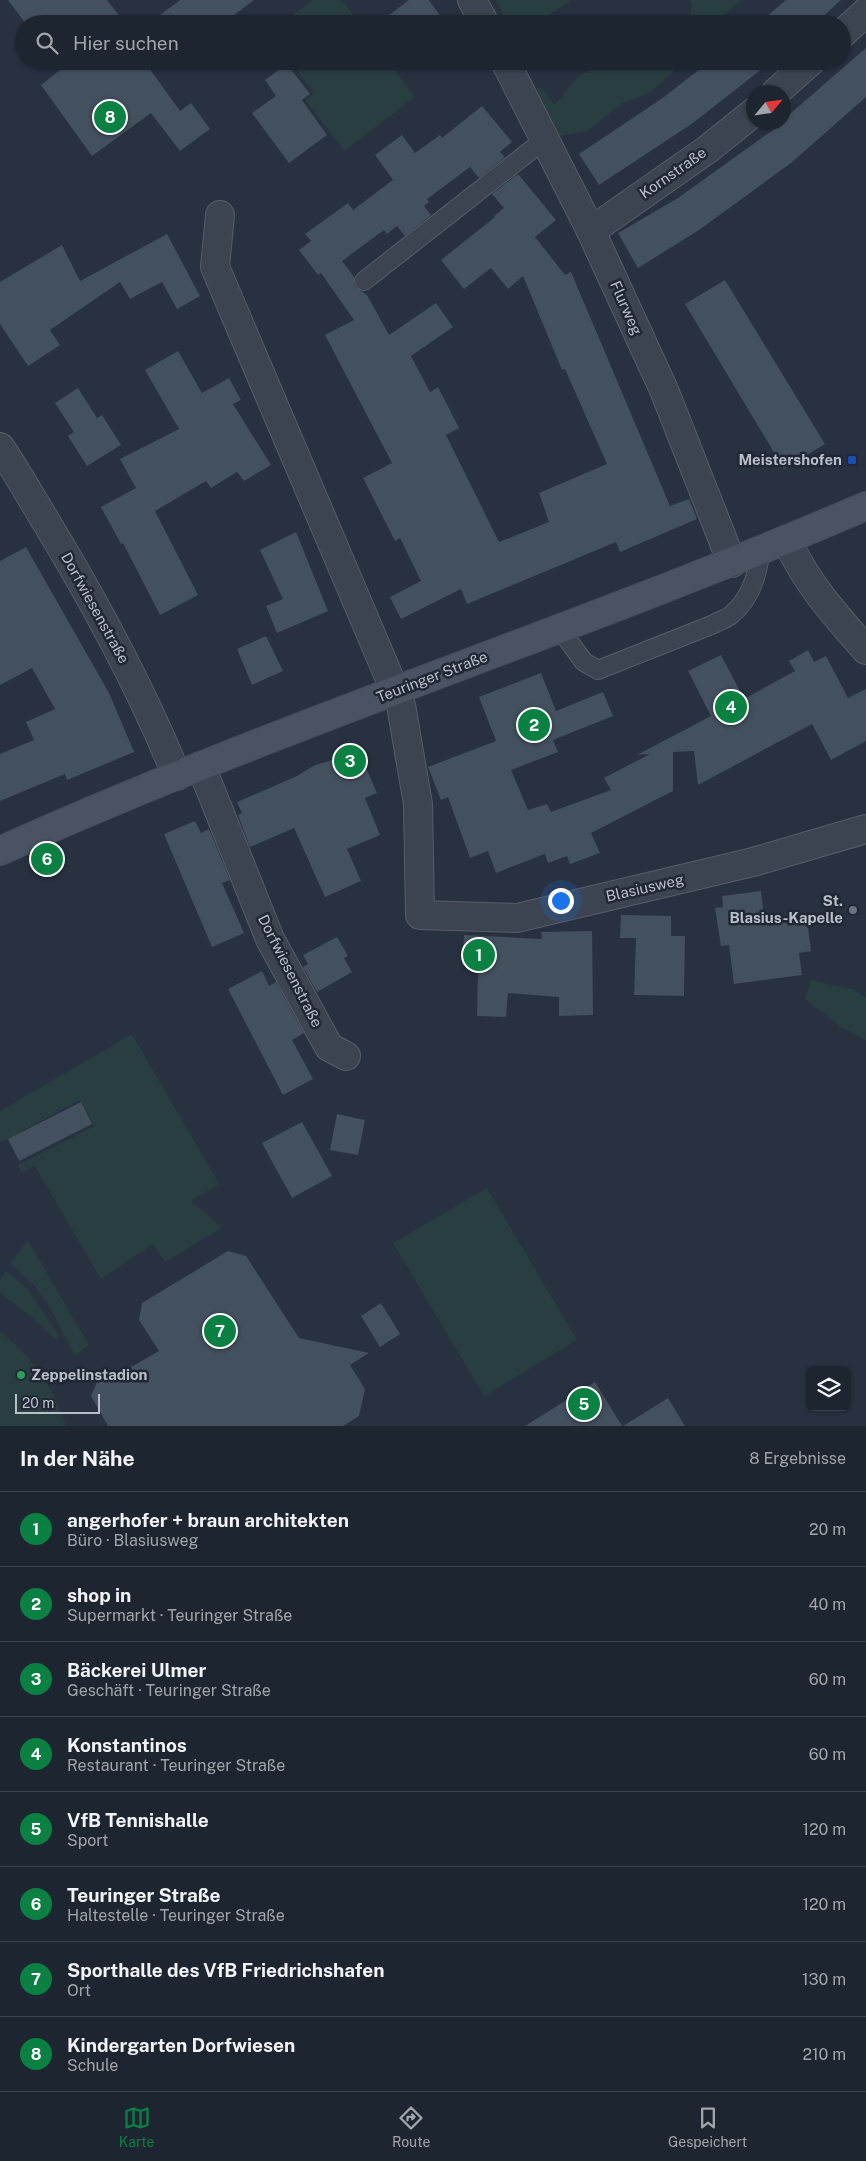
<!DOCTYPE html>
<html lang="de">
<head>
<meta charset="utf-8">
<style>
  :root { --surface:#1d2530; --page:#252d38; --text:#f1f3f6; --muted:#a0a5ab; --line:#3b424c; --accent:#0b8043 }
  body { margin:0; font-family:"Public Sans",sans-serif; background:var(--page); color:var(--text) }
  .controls { position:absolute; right:15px; bottom:15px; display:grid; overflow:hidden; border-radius:8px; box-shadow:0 1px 4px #0004 }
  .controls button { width:45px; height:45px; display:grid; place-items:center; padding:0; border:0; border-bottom:1px solid var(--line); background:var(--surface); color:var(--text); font:25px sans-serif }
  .compass { position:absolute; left:746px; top:85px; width:45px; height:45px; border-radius:50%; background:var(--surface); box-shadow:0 1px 4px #0004; rotate:61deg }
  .scale { position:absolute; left:15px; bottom:12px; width:85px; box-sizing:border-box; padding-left:5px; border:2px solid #b8bfca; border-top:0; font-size:14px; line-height:18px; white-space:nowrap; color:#b8bfca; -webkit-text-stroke:4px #202835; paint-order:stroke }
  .you { position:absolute; left:560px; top:900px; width:18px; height:18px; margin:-12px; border:4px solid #fff; border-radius:50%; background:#1a73e8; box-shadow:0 0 0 8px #1a73e833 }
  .badge { display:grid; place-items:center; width:32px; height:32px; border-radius:50%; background:var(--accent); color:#fff; font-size:16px; font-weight:700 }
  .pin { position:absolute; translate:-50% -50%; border:2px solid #fff; box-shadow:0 1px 5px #0006 }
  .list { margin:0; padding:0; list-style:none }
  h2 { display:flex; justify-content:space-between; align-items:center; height:65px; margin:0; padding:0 20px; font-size:21px }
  h2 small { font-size:16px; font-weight:400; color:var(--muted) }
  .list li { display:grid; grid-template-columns:32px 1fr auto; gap:15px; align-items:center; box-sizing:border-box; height:75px; padding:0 20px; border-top:1px solid var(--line) }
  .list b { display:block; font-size:19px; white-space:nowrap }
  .list p { margin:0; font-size:16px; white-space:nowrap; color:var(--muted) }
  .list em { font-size:16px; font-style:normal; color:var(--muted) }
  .icon { flex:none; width:28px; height:28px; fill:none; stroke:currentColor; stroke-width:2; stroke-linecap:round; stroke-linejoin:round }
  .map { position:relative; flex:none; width:866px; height:1426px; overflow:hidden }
  .search { position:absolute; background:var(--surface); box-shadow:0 1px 4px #0004; left:15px; right:15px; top:15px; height:55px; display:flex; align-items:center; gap:12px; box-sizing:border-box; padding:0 18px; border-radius:28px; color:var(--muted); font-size:19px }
  .sheet { height:665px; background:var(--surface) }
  nav { display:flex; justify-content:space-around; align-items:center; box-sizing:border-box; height:70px; border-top:1px solid var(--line); background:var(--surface); font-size:14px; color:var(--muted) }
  nav a { display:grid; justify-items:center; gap:2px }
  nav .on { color:var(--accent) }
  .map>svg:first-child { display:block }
  .green { fill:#293e41 }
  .building { fill:#43505e }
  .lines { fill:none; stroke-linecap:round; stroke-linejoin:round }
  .lane-casing { stroke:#565e6a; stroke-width:20 }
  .street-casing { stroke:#565e6a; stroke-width:30 }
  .secondary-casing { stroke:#454c59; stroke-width:30 }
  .lane { stroke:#3b4450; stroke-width:18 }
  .street { stroke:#3b4450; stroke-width:28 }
  .secondary { stroke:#495362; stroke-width:28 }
  .transit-dot { fill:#1a4fb4; stroke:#202835; stroke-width:2 }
  .worship-dot { fill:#6b7280; stroke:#202835; stroke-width:2 }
  .leisure-dot { fill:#2e9e5b; stroke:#202835; stroke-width:2 }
  .labels { text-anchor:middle; stroke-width:5; stroke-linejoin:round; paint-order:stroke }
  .street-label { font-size:15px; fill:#b8bfca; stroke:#202835 }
  .poi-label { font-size:15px; font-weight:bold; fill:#b8bfca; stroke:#202835; text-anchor:end }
</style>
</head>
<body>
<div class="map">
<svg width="866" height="1426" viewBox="0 0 866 1426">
  <rect width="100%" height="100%" fill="#273140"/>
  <g class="green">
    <polygon points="313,0 342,0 360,24 281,24"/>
    <polygon points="496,0 571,0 536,24 508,24"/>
    <polygon points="690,0 741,0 713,24 690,24 692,3"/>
    <polygon points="290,61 388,61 415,97 344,151 305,100 314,93"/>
    <path d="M664 61H684L651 92 621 104 587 131 560 136 536 89 541 87 554 105C563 96 571 83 581 75 604 58 646 78 664 61Z"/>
    <polygon points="811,980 855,990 866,998 866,1040 841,1027 805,999"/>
    <polygon points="132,1034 219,1184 191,1201 222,1228 165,1262 153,1244 101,1279 35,1166 22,1173 18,1165 94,1126 80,1100 8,1139 0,1142 0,1111"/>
    <polygon points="487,1188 577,1340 484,1396 393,1243"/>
    <polygon points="28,1241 89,1345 75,1356 47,1302 34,1285 10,1263"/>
    <polygon points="6,1271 27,1288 59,1336 55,1339 28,1314 0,1293 0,1280"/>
    <path d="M0 1331C31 1356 54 1387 66 1426H0Z"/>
  </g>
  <g class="building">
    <polygon points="8,0 107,0 125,23 26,24"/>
    <polygon points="180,0 254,0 234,15 240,24 148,24"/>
    <polygon points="409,0 429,0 446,24 388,24 384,19"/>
    <polygon points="786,0 841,0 815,24 758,24"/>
    <polygon points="866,48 866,97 791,163 699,230 638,268 618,233 678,198 784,122 784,119"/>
    <polygon points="54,61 144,61 180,111 191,103 210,129 180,151 151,113 92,156 41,85 60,70"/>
    <polygon points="710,61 772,61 693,123 599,185 579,154 664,97"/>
    <polygon points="287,64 310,94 302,100 327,135 289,163 252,113 276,96 265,80"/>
    <polygon points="482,106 512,142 500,152 505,157 479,178 470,167 427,199 429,202 424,206 431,215 405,236 397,226 387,234 384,230 342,261 354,277 355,287 367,295 389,335 436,303 453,327 411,356 430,392 438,387 459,428 446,435 499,542 549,522 539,493 607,464 565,369 562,370 523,276 508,289 491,268 464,289 441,260 495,217 494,216 504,208 492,194 518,174 556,220 535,237 565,275 571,272 670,506 689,499 697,519 620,552 616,542 467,604 461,589 401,619 390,597 421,581 400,538 395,541 363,478 392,463 325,335 354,320 321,273 318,275 299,250 311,241 305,234 348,203 353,210 393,180 375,155 402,135 415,153 440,135 442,138"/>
    <polygon points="167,234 200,296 177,309 162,282 130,299 120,282 50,330 60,345 28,366 0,324 0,282 62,245 80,281"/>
    <polygon points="725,280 825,444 784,469 685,304"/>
    <polygon points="178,351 202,393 229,378 241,400 233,404 271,465 244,481 237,472 211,488 206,481 155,511 198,595 160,615 123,543 121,544 101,507 136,488 120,459 179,429 145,370"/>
    <polygon points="78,388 97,418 102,415 121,445 87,466 68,436 74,432 55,403"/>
    <polygon points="296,532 328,611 277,633 266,606 283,599 260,550"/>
    <polygon points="26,547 109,693 134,752 67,780 65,774 0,801 0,754 34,740 26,722 55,709 32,668 0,685 0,561"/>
    <polygon points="266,636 283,671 252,685 237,649"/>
    <polygon points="808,650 814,662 826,656 848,698 866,689 866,741 831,760 812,724 698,785 694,751 673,752 673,791 591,833 600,853 570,864 567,856 548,863 545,854 496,873 488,851 470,858 448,797 441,800 428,767 496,741 479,697 541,673 556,711 603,692 613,716 553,740 558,752 511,770 528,810 547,804 551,812 611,790 604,778 650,754 637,755 711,716 688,671 721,655 744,699 795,671 789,661"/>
    <polygon points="359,752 377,793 365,798 380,835 347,849 361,881 325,897 294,828 250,847 238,815 242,813 237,802 297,776 315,765"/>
    <polygon points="195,821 201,833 209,829 230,880 222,883 244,933 212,947 164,834"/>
    <polygon points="761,891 765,925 807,920 811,951 799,953 802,975 734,984 729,945 721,946 715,908 723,907 722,896"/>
    <polygon points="621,915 671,916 671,936 685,936 684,996 634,995 636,938 620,938"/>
    <polygon points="592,931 593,1015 559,1016 559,997 508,993 506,1017 477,1016 478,968 462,965 464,935 542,939 541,932"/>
    <polygon points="337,937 348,956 344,958 352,972 317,992 303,967 308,964 303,955"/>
    <polygon points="262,971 269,986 276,982 304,1033 292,1040 313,1079 283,1095 228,989"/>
    <polygon points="81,1102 92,1124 19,1161 8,1139"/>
    <polygon points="337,1114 365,1120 358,1155 330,1150"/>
    <polygon points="302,1122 332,1176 292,1198 262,1143"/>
    <polygon points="228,1251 246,1256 299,1338 369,1353 350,1365 365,1389 359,1416 343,1426 108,1426 91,1396 97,1382 113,1373 117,1375 159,1351 139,1320 142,1303"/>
    <polygon points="381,1303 400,1334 380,1347 361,1316"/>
    <polygon points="595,1382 622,1426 525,1426"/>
    <polygon points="668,1398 685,1426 623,1426"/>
  </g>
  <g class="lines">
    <g class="lane-casing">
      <g id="lane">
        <polyline points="364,281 544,140"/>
        <path d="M559 628 584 662 598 670 714 624C719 621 726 619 731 615 750 599 758 575 760 552"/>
      </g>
    </g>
    <g class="street-casing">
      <g id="street">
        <polyline points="472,0 485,24"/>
        <polyline points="842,34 866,12"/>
        <polyline points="505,61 591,231 664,390 732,563"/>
        <polyline points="776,92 811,61"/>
        <polyline points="220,215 215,267 401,705 418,804 420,915 517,918 753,862 866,829"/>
        <polyline points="591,231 708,149 754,112"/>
        <path d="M0 447C17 472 32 499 48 525 97 606 141 688 177 776"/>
        <path d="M787 540C806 583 836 616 866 650"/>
        <polyline points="201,766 270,939 329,1047 346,1056"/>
      </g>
    </g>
    <g class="secondary-casing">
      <path id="secondary" d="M0 851C283 723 581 629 866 506"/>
    </g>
    <use href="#lane" class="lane"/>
    <use href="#street" class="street"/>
    <use href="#secondary" class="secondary"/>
  </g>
  <rect class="transit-dot" x="847" y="455" width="10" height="10" rx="2.5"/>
  <circle class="worship-dot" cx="853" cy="910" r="5"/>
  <circle class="leisure-dot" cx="21" cy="1375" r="5"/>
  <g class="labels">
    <g class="street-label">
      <text transform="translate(673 173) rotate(-35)" y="5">Kornstraße</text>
      <text transform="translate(626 308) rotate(66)" y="5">Flurweg</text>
      <text transform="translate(95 608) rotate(61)" y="5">Dorfwiesenstraße</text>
      <text transform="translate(432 677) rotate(-21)" y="5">Teuringer Straße</text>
      <text transform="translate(645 888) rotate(-13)" y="5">Blasiusweg</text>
      <text transform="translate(290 971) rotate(63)" y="5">Dorfwiesenstraße</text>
    </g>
    <g class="poi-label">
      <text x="842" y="465">Meistershofen</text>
      <text x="843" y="906">St.<tspan x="843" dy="17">Blasius-Kapelle</tspan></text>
      <text x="31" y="1380" text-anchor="start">Zeppelinstadion</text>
    </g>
  </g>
</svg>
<div class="controls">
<button><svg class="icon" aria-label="layers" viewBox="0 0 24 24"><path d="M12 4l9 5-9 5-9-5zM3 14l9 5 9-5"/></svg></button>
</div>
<svg class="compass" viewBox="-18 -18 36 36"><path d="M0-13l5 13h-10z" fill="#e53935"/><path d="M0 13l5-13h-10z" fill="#a0a5ab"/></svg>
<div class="scale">20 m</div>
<div class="you"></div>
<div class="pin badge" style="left:479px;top:955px">1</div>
<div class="pin badge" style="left:534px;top:725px">2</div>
<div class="pin badge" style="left:350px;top:761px">3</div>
<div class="pin badge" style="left:731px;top:707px">4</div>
<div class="pin badge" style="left:584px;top:1404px">5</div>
<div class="pin badge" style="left:47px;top:859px">6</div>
<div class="pin badge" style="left:220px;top:1331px">7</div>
<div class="pin badge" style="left:110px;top:117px">8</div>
<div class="search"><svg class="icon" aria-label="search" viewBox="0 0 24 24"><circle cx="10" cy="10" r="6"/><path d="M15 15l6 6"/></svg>Hier suchen</div>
</div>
<section class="sheet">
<h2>In der Nähe<small>8 Ergebnisse</small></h2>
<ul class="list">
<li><span class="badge">1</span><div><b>angerhofer + braun architekten</b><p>Büro · Blasiusweg</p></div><em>20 m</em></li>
<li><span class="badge">2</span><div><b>shop in</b><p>Supermarkt · Teuringer Straße</p></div><em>40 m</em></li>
<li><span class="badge">3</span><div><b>Bäckerei Ulmer</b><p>Geschäft · Teuringer Straße</p></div><em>60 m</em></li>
<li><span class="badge">4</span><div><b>Konstantinos</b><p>Restaurant · Teuringer Straße</p></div><em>60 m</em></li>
<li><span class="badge">5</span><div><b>VfB Tennishalle</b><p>Sport</p></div><em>120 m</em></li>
<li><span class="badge">6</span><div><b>Teuringer Straße</b><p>Haltestelle · Teuringer Straße</p></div><em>120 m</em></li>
<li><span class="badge">7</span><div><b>Sporthalle des VfB Friedrichshafen</b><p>Ort</p></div><em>130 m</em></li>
<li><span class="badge">8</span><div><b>Kindergarten Dorfwiesen</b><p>Schule</p></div><em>210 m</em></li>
</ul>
</section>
<nav>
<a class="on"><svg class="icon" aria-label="map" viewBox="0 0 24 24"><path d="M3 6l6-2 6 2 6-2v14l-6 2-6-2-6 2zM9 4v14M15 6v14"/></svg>Karte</a>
<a><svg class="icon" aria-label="directions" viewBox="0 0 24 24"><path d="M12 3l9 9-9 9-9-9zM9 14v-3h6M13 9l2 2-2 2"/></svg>Route</a>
<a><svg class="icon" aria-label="saved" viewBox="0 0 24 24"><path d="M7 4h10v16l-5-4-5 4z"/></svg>Gespeichert</a>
</nav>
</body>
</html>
